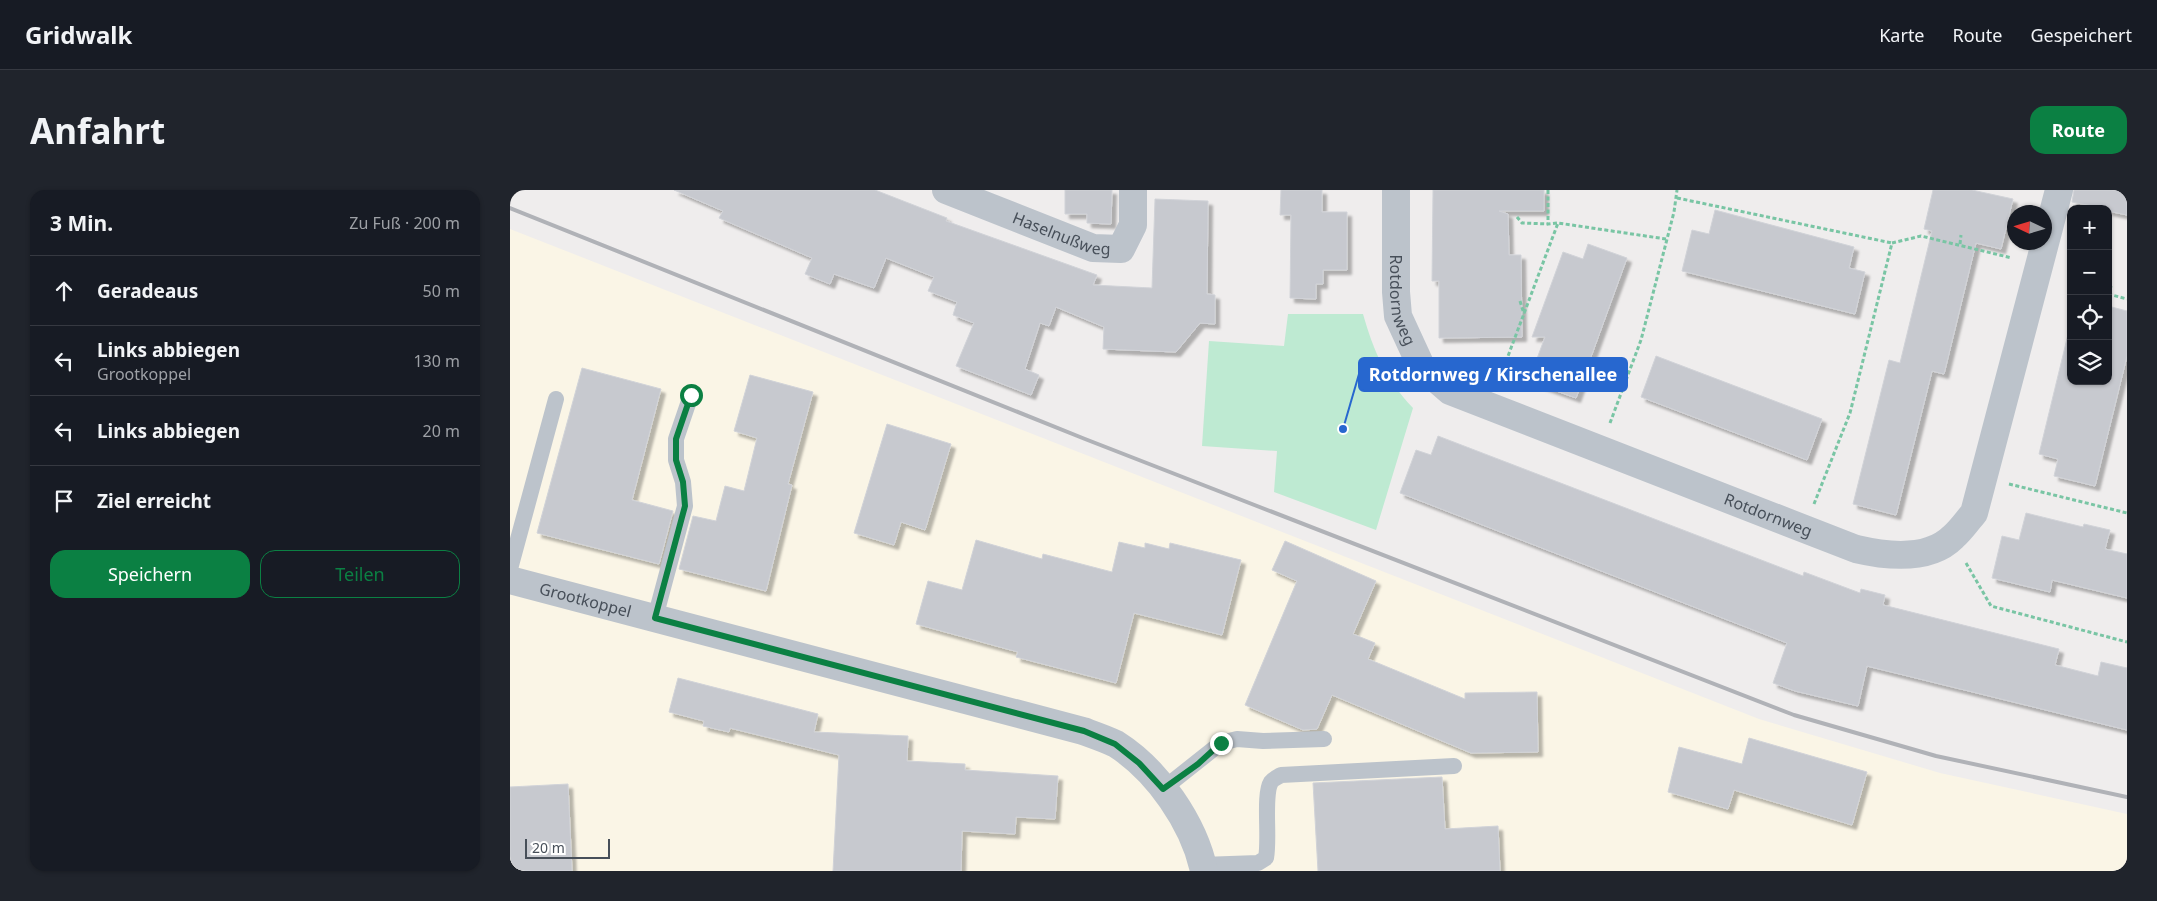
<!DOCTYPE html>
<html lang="de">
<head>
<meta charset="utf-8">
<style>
  :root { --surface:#171b24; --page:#20242c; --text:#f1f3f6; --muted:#9ea1a6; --line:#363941; --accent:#0b8043 }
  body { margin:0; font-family:"Noto Sans",sans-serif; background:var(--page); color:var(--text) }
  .controls { position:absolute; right:15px; top:15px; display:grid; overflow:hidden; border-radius:10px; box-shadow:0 1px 4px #0004 }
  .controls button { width:45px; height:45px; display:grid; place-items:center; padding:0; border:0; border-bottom:1px solid var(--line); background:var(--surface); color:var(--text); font:25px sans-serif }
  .compass { position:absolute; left:1497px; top:15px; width:45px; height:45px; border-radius:50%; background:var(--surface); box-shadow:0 1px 4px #0004; rotate:274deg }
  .scale { position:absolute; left:15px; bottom:12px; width:85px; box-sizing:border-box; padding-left:5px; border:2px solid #474f59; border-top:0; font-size:14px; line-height:18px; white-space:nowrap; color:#474f59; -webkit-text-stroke:4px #fff; paint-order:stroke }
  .stop { position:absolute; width:15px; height:15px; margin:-11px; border:4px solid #0b8043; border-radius:50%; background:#fff }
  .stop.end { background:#0b8043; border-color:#fff; box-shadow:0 1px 5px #0008 }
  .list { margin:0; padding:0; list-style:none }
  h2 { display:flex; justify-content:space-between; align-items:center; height:65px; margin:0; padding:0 20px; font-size:21px }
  h2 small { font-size:16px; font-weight:400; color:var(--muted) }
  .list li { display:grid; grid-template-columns:32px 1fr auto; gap:15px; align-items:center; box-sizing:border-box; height:70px; padding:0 20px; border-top:1px solid var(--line) }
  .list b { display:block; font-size:19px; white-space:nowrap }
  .list p { margin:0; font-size:16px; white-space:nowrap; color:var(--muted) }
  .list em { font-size:16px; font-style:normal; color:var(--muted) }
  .actions { display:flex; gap:10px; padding:15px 20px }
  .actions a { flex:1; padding:11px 0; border:1px solid var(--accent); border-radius:15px; text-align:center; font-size:18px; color:var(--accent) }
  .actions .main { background:var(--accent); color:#fff }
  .icon { flex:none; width:28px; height:28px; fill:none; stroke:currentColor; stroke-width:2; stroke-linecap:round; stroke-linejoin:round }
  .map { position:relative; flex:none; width:1617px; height:681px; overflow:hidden; border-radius:15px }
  header { display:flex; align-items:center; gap:30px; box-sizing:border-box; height:70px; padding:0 25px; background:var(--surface); border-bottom:1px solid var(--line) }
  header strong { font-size:24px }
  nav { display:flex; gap:28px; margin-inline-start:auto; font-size:18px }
  .intro { display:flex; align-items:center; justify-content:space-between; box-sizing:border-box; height:120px; padding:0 30px }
  h1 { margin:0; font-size:35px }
  .button { padding:12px 22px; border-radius:15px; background:var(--accent); color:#fff; font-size:18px; font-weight:700 }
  main { display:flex; gap:30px; padding:0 30px }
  aside { flex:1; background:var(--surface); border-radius:15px; box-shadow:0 1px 4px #0004 }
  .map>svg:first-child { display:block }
  .commercial { fill:#faf5e6 }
  .green { fill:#beead2 }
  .building { fill:#c7c9cf; stroke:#d1d3d8; filter:url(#shadow) }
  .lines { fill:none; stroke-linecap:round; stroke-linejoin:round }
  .path { stroke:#79c5a4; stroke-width:3; stroke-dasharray:4 2.5; stroke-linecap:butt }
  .lane { stroke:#bcc3cb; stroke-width:16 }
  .street { stroke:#bcc3cb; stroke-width:28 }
  .rail { stroke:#b0b2b7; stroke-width:4 }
  .route { stroke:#0b8043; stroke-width:6 }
  .labels { text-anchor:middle; stroke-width:5; stroke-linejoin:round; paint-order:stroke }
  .street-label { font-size:16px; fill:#474f59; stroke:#fff }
  .leader { fill:none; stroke:#2767cf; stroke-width:2 }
  .callout-dot { fill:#2767cf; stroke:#fff; stroke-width:2 }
  .callout { fill:#2767cf; stroke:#2767cf; stroke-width:2 }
  .callout-label { font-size:18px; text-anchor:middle; font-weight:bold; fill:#fff }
</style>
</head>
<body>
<header>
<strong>Gridwalk</strong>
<nav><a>Karte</a><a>Route</a><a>Gespeichert</a></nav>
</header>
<div class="intro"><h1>Anfahrt</h1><a class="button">Route</a></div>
<main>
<aside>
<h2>3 Min.<small>Zu Fuß · 200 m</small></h2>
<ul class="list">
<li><svg class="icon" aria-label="ahead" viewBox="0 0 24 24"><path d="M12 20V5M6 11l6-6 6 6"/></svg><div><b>Geradeaus</b></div><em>50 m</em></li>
<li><svg class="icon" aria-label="left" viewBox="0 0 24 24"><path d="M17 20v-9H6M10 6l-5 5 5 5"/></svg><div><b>Links abbiegen</b><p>Grootkoppel</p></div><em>130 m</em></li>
<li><svg class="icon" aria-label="left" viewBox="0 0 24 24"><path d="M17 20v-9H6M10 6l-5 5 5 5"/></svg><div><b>Links abbiegen</b></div><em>20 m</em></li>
<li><svg class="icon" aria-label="arrive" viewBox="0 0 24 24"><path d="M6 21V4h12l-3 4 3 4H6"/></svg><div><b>Ziel erreicht</b></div></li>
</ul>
<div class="actions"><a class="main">Speichern</a><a>Teilen</a></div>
</aside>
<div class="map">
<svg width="1617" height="681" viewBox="0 0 1617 681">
  <defs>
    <filter id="shadow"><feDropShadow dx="4.5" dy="4.5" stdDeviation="1" flood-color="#0004"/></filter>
  </defs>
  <rect width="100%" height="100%" fill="#efeded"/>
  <polygon class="commercial" points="0,39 1249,529 1430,583 1617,624 1617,681 0,681"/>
  <path class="green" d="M778 124H853C864 162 875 188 903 218L866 340 764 302 767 261 692 256 699 151 774 156Z"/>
  <g class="building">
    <polygon points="164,0 365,0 437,28 436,31 587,85 583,95 642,98 645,9 698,11 697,104 705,105 705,134 690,133 666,162 593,159 594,137 546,117 539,136 530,133 515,179 529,185 521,205 446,176 464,133 443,125 447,112 418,101 424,87 376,68 364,98 324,84 320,94 295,84 302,68 209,28 213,21"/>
    <polygon points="555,0 602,0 601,34 577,33 577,24 555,24"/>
    <polygon points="771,0 812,0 812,22 837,22 837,80 813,80 813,94 806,94 806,109 780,108 781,25 770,25"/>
    <polygon points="923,0 1034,0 1034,21 989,21 998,24 999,65 1011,65 1012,147 929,148 929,91 922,91"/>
    <polygon points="1423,0 1462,0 1503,9 1491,59 1466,53 1434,184 1422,181 1386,325 1343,314 1379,170 1390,173 1422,41 1414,39"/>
    <polygon points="1564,0 1617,0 1617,25 1598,21 1598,19 1562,12"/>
    <polygon points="1205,20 1344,57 1339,78 1355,82 1345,124 1172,81 1182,40 1199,44"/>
    <polygon points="1078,54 1117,68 1066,208 1027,194 1030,186 1022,182 1035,147 1022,147 1053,62 1073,69"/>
    <polygon points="1598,116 1617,121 1617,166 1585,296 1544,286 1548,269 1529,264 1561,132 1561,191 1598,191"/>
    <polygon points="1146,166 1312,229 1297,270 1131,207"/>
    <polygon points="72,178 151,199 122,310 163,321 149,374 27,343"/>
    <polygon points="240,185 303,202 278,294 282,295 256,401 169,379 183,326 206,331 215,296 234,301 247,248 224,241"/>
    <polygon points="377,234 441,254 415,340 391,332 384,355 344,343"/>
    <polygon points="928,246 1293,386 1294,382 1350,403 1351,399 1375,405 1373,415 1549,459 1545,475 1588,486 1591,472 1617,478 1617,540 1357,476 1348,516 1285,501 1263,493 1277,453 890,303 906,260 921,265"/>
    <polygon points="1516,323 1573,337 1574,334 1600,340 1595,359 1617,364 1617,408 1542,390 1540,402 1482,388 1492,346 1509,350"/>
    <polygon points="466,350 532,369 533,364 602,382 609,352 635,358 635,353 659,359 660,353 731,370 712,445 624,423 606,493 506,467 508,462 406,434 418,391 452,400"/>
    <polygon points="775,351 866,391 843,444 865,453 858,469 955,509 955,503 1027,502 1028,562 961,563 822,505 807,539 793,540 735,515 787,391 762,380"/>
    <polygon points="168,488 308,524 304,542 398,546 397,571 455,574 455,580 548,586 545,629 506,627 505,644 452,641 451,681 323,681 329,565 220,538 219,542 193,536 194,531 159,522"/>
    <polygon points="1239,548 1357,582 1342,635 1224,600 1218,619 1158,602 1169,557 1232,574"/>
    <polygon points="932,587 935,639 988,636 990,681 808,681 803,593"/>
    <polygon points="58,594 62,681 0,681 0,597"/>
  </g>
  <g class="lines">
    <g class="path">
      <polyline points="1038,0 1038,34 1048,33"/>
      <polyline points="1167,8 1382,53"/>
      <polyline points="1007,27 1012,33 1038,34"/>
      <polyline points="1450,54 1451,45"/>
      <polyline points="1598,104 1617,109"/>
      <polyline points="1599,104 1601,96"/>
      <polyline points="1010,111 1014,124"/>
      <polyline points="989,190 1048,33 1156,49"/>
      <polyline points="1100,233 1131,150 1164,22 1167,0"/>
      <polyline points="1499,294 1617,323"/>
      <polyline points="1304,314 1340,223 1382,53 1411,46 1502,68"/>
      <polyline points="1456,373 1481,416 1617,452"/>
    </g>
    <g class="lane">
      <polyline points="0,379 46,209"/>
      <polyline points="145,428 175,316 173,292 166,270 166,249 181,205"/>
      <polyline points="653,599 711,553 727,549 753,551 814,549"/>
      <path d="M692 675 748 673 756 668C760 648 753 605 761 592 763 589 768 587 771 585L944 576"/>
    </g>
    <g class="street">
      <path id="s1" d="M436 0 583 58 611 59 623 35V0"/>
      <path id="s2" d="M886 0V102L888 126 911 176 940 201 1346 359C1376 366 1419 371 1443 347 1451 340 1457 331 1464 323L1549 0"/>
      <path id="s3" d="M0 390 573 541C584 545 596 549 606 554 647 580 684 633 694 681"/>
    </g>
    <polyline class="rail" points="0,18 575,249 1284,525 1426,566 1617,607"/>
  </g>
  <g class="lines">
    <polyline class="route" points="181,205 166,249 166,270 173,292 175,316 145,428 574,541 605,554 629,573 653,599 688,574 711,553"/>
  </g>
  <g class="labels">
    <g class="street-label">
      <text dy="6" stroke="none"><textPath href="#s1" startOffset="124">Haselnußweg</textPath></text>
      <text dy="6" stroke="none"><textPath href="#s2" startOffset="111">Rotdornweg</textPath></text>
      <text dy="6" stroke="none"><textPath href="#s2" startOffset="561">Rotdornweg</textPath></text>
      <text dy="6" stroke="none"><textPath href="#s3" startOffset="78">Grootkoppel</textPath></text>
    </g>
  </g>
  <path class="leader" d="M833 239L849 184"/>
  <circle class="callout-dot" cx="833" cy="239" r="5"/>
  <rect class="callout" x="849" y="168" width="268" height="33" rx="5"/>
  <g class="callout-label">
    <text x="983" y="191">Rotdornweg / Kirschenallee</text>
  </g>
</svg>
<div class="controls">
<button>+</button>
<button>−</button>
<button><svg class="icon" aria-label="locate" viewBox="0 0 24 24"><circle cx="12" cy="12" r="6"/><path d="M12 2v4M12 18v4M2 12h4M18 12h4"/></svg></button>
<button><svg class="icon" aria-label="layers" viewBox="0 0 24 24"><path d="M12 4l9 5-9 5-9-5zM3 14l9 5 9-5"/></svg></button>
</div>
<svg class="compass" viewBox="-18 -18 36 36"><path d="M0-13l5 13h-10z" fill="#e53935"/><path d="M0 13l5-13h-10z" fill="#9ea1a6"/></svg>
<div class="scale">20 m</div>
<div class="stop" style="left:181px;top:205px"></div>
<div class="stop end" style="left:711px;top:553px"></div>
</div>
</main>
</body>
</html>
